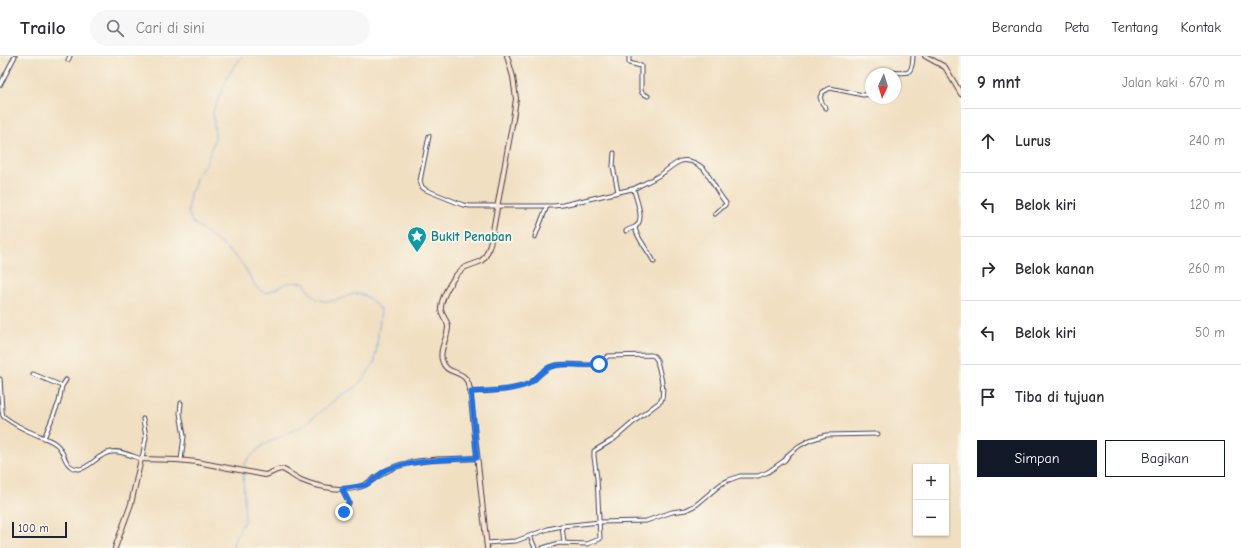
<!DOCTYPE html>
<html lang="id">
<head>
<meta charset="utf-8">
<style>
  :root { --surface:#fff; --page:#f7f7f7; --text:#2b2b33; --muted:#7c7c81; --line:#e1e1e2; --accent:#111827 }
  body { margin:0; font-family:"Comic Neue",sans-serif; background:var(--page); color:var(--text) }
  .controls { position:absolute; right:12px; bottom:12px; display:grid; overflow:hidden; border-radius:0px; box-shadow:0 1px 3px #0004 }
  .controls button { width:36px; height:36px; display:grid; place-items:center; padding:0; border:0; border-bottom:1px solid var(--line); background:var(--surface); color:var(--text); font:20px sans-serif }
  .compass { position:absolute; left:865px; top:12px; width:36px; height:36px; border-radius:50%; background:var(--surface); box-shadow:0 1px 3px #0004; rotate:184deg }
  .scale { position:absolute; left:12px; bottom:10px; width:55px; box-sizing:border-box; padding-left:4px; border:2px solid #22223b; border-top:0; font-size:11px; line-height:14px; white-space:nowrap; color:#22223b; -webkit-text-stroke:3px #fbf7ec; paint-order:stroke }
  .stop { position:absolute; width:12px; height:12px; margin:-9px; border:3px solid #1a73e8; border-radius:50%; background:#fff }
  .stop.end { background:#1a73e8; border-color:#fff; box-shadow:0 1px 4px #0008 }
  .list { margin:0; padding:0; list-style:none }
  h2 { display:flex; justify-content:space-between; align-items:center; height:52px; margin:0; padding:0 16px; font-size:17px }
  h2 small { font-size:13px; font-weight:400; color:var(--muted) }
  .list li { display:grid; grid-template-columns:26px 1fr auto; gap:12px; align-items:center; box-sizing:border-box; height:64px; padding:0 16px; border-top:1px solid var(--line) }
  .list b { display:block; font-size:15px; white-space:nowrap }
  .list em { font-size:13px; font-style:normal; color:var(--muted) }
  .actions { display:flex; gap:8px; padding:12px 16px }
  .actions a { flex:1; padding:9px 0; border:1px solid var(--accent); border-radius:0px; text-align:center; font-size:14px; color:var(--accent) }
  .actions .main { background:var(--accent); color:#fff }
  .icon { flex:none; width:22px; height:22px; fill:none; stroke:currentColor; stroke-width:2; stroke-linecap:round; stroke-linejoin:round }
  .map { position:relative; flex:none; width:961px; height:492px; overflow:hidden }
  header { display:flex; align-items:center; gap:24px; box-sizing:border-box; height:56px; padding:0 20px; background:var(--surface); border-bottom:1px solid var(--line) }
  header strong { font-size:19px }
  nav { display:flex; gap:22px; margin-inline-start:auto; font-size:14px }
  .search { width:280px; height:36px; background:var(--page); display:flex; align-items:center; gap:10px; box-sizing:border-box; padding:0 14px; border-radius:22px; color:var(--muted); font-size:15px }
  main { display:flex }
  aside { flex:1; background:var(--surface) }
  .map>svg:first-child { display:block }
  .lines { fill:none; stroke-linecap:round; stroke-linejoin:round }
  .stream { stroke:#76aae3; stroke-width:1 }
  .street-casing { stroke:#413e4f; stroke-width:5 }
  .secondary-casing { stroke:#413e4f; stroke-width:6 }
  .street { stroke:#fff; stroke-width:3 }
  .secondary { stroke:#fce5d0; stroke-width:4 }
  .route { stroke:#1a73e8; stroke-width:5 }
  .labels { text-anchor:middle; stroke-width:3.5; stroke-linejoin:round; paint-order:stroke }
  .culture-label { font-size:13px; font-weight:bold; fill:#0d838f; stroke:#fbf7ec; text-anchor:start }
</style>
</head>
<body>
<header>
<strong>Trailo</strong>
<div class="search"><svg class="icon" aria-label="search" viewBox="0 0 24 24"><circle cx="10" cy="10" r="6"/><path d="M15 15l6 6"/></svg>Cari di sini</div>
<nav><a>Beranda</a><a>Peta</a><a>Tentang</a><a>Kontak</a></nav>
</header>
<main>
<div class="map">
<svg width="961" height="492" viewBox="0 0 961 492">
  <rect width="100%" height="100%" fill="#fbf7ec"/>
  <filter id="ink" filterUnits="userSpaceOnUse"><feTurbulence type="fractalNoise" baseFrequency=".025" numOctaves="2"/><feDisplacementMap in="SourceGraphic" scale="8" xChannelSelector="R" yChannelSelector="G"/><feConvolveMatrix kernelMatrix="1 2 1 2 8 2 1 2 1" color-interpolation-filters="sRGB"/></filter>
  <filter id="wash" filterUnits="userSpaceOnUse"><feTurbulence type="fractalNoise" baseFrequency=".012" numOctaves="4" result="noise"/><feDisplacementMap in="SourceGraphic" scale="16" xChannelSelector="R" yChannelSelector="G"/><feGaussianBlur stdDeviation="0.9" result="paint"/><feColorMatrix in="noise" values="0 0 0 0 0 0 0 0 0 0 0 0 0 0 0 0 0 1.4 0 .05"/><feComposite in="paint" operator="in"/></filter>
  <g filter="url(#wash)">
    <rect width="100%" height="100%" fill="#f1dfc1"/>
    <g class="lines">
      <g class="stream">
        <path d="M242 0 229 18 213 56 215 82 207 106 196 121 194 131 190 137 188 156 193 167 202 173 232 197 243 209 256 231 265 237 276 233 286 227 304 226C314 246 322 249 344 242 347 240 352 238 356 238 367 237 374 248 381 254L375 305 367 318 356 331 338 341 304 369 263 389 247 404 243 412"/>
        <polyline points="232,492 235,482 245,464 243,416"/>
      </g>
    </g>
  </g>
  <g filter="url(#ink)">
    <g class="lines">
      <g class="street-casing">
        <g id="street">
          <polyline points="629,0 629,7 641,10 641,34 642,37 648,40"/>
          <polyline points="68,4 70,0"/>
          <path d="M886 18C902 12 912 27 913 0"/>
          <polyline points="0,29 15,0"/>
          <polyline points="826,52 822,47 820,41 823,36 830,32 863,39 871,38"/>
          <path d="M429 80 420 125 422 131 426 134 463 149 470 150H553L563 149 632 133 634 134C636 144 646 164 635 171 632 172 629 173 626 175"/>
          <polyline points="614,97 613,110 618,136"/>
          <path d="M633 133C643 128 654 123 663 117 668 113 675 107 681 105 689 103 699 108 704 113 712 124 717 137 726 147L725 149 715 158"/>
          <path d="M635 171C635 180 649 195 654 206"/>
          <polyline points="535,181 547,150"/>
          <polyline points="33,318 62,330"/>
          <path d="M0 323 2 355 3 360C12 367 25 374 35 378 42 381 52 384 57 389 66 397 63 412 79 413 89 413 99 397 111 396 120 394 132 400 141 403"/>
          <path d="M471 336C489 335 511 335 528 328 538 323 542 313 553 310 566 306 582 310 595 309L599 308 608 300 651 299 654 300 657 304C659 316 666 333 661 345L636 364 614 383 594 395V401L597 422 600 483 587 488 559 487 543 492"/>
          <polyline points="44,382 59,346 62,330 66,324"/>
          <polyline points="142,403 146,381 143,363"/>
          <polyline points="181,404 184,380 180,357 181,347"/>
          <polyline points="342,433 349,447 344,454 345,459"/>
          <polyline points="562,470 564,487"/>
          <polyline points="530,480 535,492"/>
          <polyline points="486,487 516,485 548,473 562,470 600,466 646,465 672,456 686,454 696,449 721,428 729,424 740,420 758,420 768,416 785,404 789,398 799,390 810,384 826,379 878,378"/>
        </g>
      </g>
      <g class="secondary-casing">
        <g id="secondary">
          <polyline points="925,0 945,11 961,38"/>
          <path d="M115 492 131 448 141 403 177 404 197 406 265 419C271 418 276 413 282 413 289 416 294 421 301 424 317 431 350 438 366 428 378 421 387 412 401 409 425 402 452 404 477 402"/>
          <path d="M487 492 470 333C465 310 447 322 442 304 439 292 448 282 448 271 448 264 440 259 441 251 442 240 454 218 464 212 469 209 476 208 481 205 488 200 490 188 492 180L512 69 516 43 513 21 507 0"/>
        </g>
      </g>
      <use href="#street" class="street"/>
      <use href="#secondary" class="secondary"/>
    </g>
  </g>
  <g class="lines" filter="url(#ink)">
    <path class="route" d="M344 456 349 446 342 433 366 429 386 414 401 409 425 405 477 402 471 336C488 335 512 335 528 328 538 323 542 312 553 310 568 306 584 312 599 308"/>
  </g>
  <defs>
    <g id="sight-pin" transform="scale(1)"><path d="M0 17L-7.5 6A9.5 9.5 0 1 1 7.5 6Z" fill="#0f9aa8" stroke="#fbf7ec"/><path d="M0-6L1.8-2.2L6-1.7L2.9 1.2L3.7 5.4L0 3.3L-3.7 5.4L-2.9 1.2L-6-1.7L-1.8-2.2Z" fill="#fff"/></g>
  </defs>
  <g fill-rule="evenodd">
    <use href="#sight-pin" x="417" y="180"/>
  </g>
  <g class="labels">
    <g class="culture-label">
      <text x="431" y="185">Bukit Penaban</text>
    </g>
  </g>
</svg>
<div class="controls">
<button>+</button>
<button>−</button>
</div>
<svg class="compass" viewBox="-18 -18 36 36"><path d="M0-13l5 13h-10z" fill="#e53935"/><path d="M0 13l5-13h-10z" fill="#7c7c81"/></svg>
<div class="scale">100 m</div>
<div class="stop" style="left:599px;top:308px"></div>
<div class="stop end" style="left:344px;top:456px"></div>
</div>
<aside>
<h2>9 mnt<small>Jalan kaki · 670 m</small></h2>
<ul class="list">
<li><svg class="icon" aria-label="ahead" viewBox="0 0 24 24"><path d="M12 20V5M6 11l6-6 6 6"/></svg><div><b>Lurus</b></div><em>240 m</em></li>
<li><svg class="icon" aria-label="left" viewBox="0 0 24 24"><path d="M17 20v-9H6M10 6l-5 5 5 5"/></svg><div><b>Belok kiri</b></div><em>120 m</em></li>
<li><svg class="icon" aria-label="right" viewBox="0 0 24 24"><path d="M7 20v-9h11M14 6l5 5-5 5"/></svg><div><b>Belok kanan</b></div><em>260 m</em></li>
<li><svg class="icon" aria-label="left" viewBox="0 0 24 24"><path d="M17 20v-9H6M10 6l-5 5 5 5"/></svg><div><b>Belok kiri</b></div><em>50 m</em></li>
<li><svg class="icon" aria-label="arrive" viewBox="0 0 24 24"><path d="M6 21V4h12l-3 4 3 4H6"/></svg><div><b>Tiba di tujuan</b></div></li>
</ul>
<div class="actions"><a class="main">Simpan</a><a>Bagikan</a></div>
</aside>
</main>
</body>
</html>
